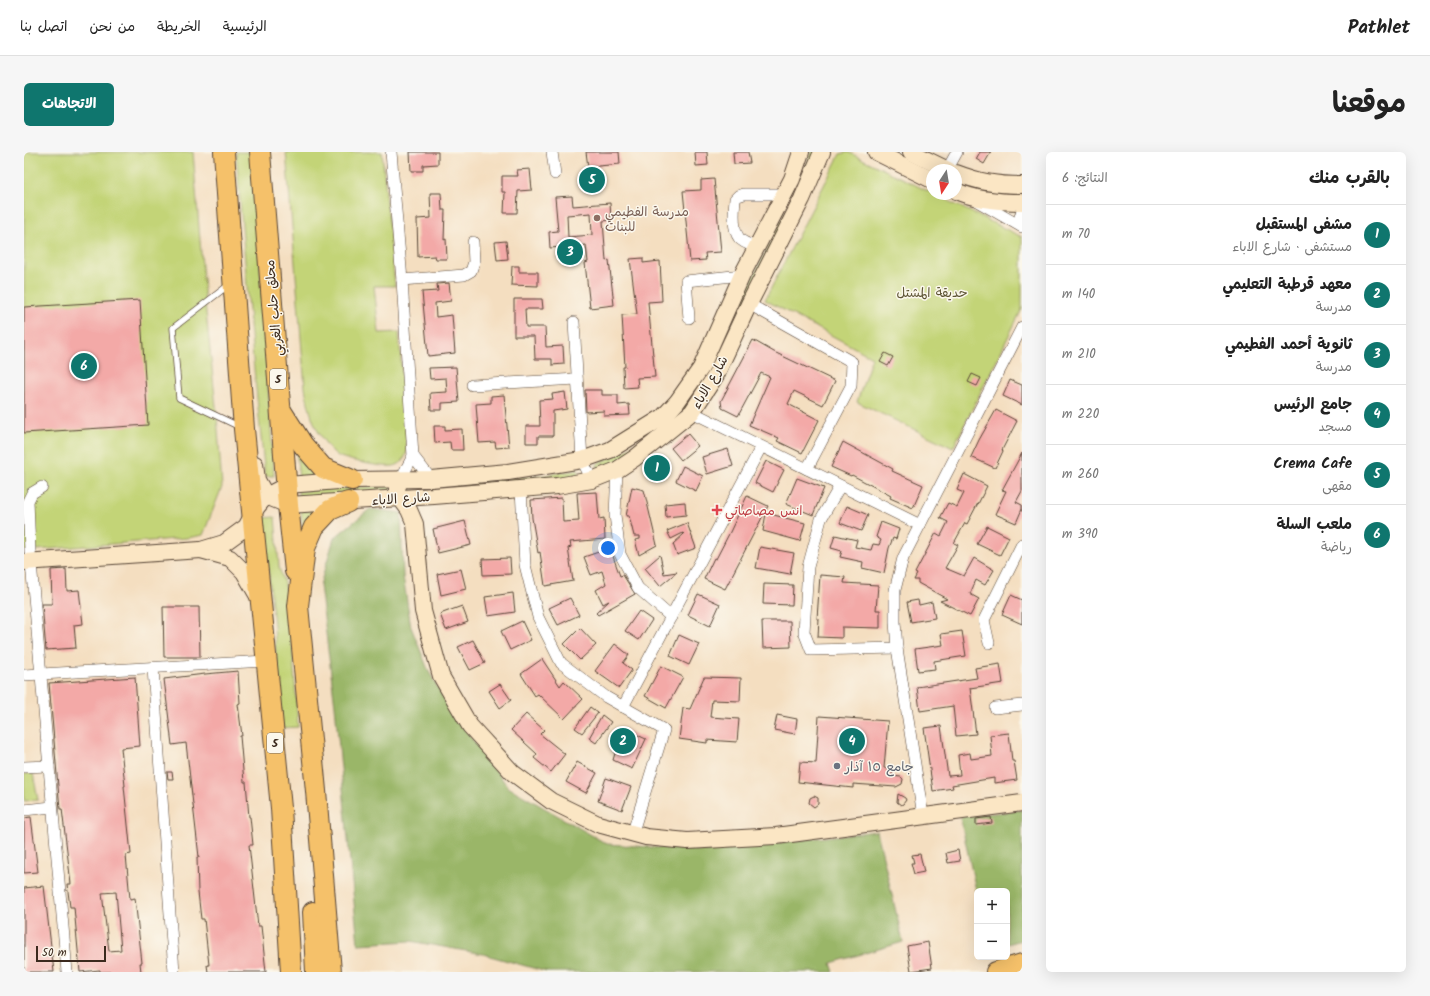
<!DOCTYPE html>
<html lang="ar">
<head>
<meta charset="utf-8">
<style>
  :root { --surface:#fff; --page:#f6f6f6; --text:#222; --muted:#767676; --line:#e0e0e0; --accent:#0f766e }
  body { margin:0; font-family:Kalam,"Playpen Sans Arabic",sans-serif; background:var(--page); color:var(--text); direction:rtl }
  .controls { position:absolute; right:12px; bottom:12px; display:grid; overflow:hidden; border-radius:6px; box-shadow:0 4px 16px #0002 }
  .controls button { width:36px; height:36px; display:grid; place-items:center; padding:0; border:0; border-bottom:1px solid var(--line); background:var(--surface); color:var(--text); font:20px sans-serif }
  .compass { position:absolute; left:902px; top:12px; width:36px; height:36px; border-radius:50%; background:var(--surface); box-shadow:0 4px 16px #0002; rotate:192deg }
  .scale { position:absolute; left:12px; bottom:10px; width:70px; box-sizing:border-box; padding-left:4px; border:2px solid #3b2a1e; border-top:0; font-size:11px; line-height:14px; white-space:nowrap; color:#3b2a1e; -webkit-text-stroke:3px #fbf7ec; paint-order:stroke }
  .you { position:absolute; left:584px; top:396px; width:14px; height:14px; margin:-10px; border:3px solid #fff; border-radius:50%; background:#1a73e8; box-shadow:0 0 0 6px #1a73e833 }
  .badge { display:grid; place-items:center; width:26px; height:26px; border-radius:50%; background:var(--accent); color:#fff; font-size:13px; font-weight:700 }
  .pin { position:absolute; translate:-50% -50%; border:2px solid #fff; box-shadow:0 1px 4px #0006 }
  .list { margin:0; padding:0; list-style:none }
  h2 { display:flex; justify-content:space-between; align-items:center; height:52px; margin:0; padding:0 16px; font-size:17px }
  h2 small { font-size:13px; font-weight:400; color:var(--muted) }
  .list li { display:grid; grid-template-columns:26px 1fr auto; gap:12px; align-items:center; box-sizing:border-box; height:60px; padding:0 16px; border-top:1px solid var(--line) }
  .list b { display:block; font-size:15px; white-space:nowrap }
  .list p { margin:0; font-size:13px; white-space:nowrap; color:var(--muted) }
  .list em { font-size:13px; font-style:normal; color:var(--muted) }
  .map { position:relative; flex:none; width:998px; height:820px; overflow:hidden; direction:ltr; border-radius:6px }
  header { display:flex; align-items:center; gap:24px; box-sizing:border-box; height:56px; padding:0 20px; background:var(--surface); border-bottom:1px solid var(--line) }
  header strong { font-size:19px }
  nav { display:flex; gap:22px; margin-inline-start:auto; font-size:14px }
  .intro { display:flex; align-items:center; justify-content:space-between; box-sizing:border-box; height:96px; padding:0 24px }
  h1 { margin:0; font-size:28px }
  .button { padding:10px 18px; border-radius:6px; background:var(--accent); color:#fff; font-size:14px; font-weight:700 }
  main { display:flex; gap:24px; padding:0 24px }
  aside { flex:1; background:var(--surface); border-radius:6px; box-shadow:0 4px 16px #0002 }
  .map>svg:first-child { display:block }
  .green { fill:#c3d477; stroke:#7f7f4a }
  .forest { fill:#9ab668; stroke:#6a7043 }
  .building { fill:#f3a9a7; fill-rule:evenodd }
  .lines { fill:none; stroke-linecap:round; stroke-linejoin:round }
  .lane-casing { stroke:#574536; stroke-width:7 }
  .street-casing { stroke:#574536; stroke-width:12 }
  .secondary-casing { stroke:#574536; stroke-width:18 }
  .highway-casing { stroke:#574536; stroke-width:22 }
  .lane { stroke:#fff; stroke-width:5.5 }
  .street { stroke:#fff; stroke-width:11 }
  .secondary { stroke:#fbe6c4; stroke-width:16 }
  .highway { stroke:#f5c16b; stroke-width:20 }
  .education-dot { fill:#8d6e63; stroke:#fbf7ec; stroke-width:1.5 }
  .health-dot { fill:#e0444e; stroke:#fbf7ec; stroke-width:1.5 }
  .worship-dot { fill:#6b7280; stroke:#fbf7ec; stroke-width:1.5 }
  .labels { text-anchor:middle; stroke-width:3; stroke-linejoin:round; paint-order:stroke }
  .shield { fill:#fbf7ec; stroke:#75685c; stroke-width:1 }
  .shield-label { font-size:12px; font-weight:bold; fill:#3b2a1e }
  .education-label { font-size:13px; fill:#785e54; stroke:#fbf7ec; text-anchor:start }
  .park-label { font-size:13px; fill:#5d5434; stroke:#fbf7ec }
  .street-label { font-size:13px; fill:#3b2a1e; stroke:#fbf7ec }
  .health-label { font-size:13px; fill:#be3a42; stroke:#fbf7ec; text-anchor:start }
  .worship-label { font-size:13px; fill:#5b616d; stroke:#fbf7ec; text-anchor:start }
</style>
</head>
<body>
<header>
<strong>Pathlet</strong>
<nav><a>الرئيسية</a><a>الخريطة</a><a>من نحن</a><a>اتصل بنا</a></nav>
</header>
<div class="intro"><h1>موقعنا</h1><a class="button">الاتجاهات</a></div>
<main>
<aside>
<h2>بالقرب منك<small>النتائج: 6</small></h2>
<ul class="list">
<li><span class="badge">1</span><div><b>مشفى المستقبل</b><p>مستشفى · شارع الاباء</p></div><em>70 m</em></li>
<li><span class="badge">2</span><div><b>معهد قرطبة التعليمي</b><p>مدرسة</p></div><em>140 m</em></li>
<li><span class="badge">3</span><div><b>ثانوية أحمد الفطيمي</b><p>مدرسة</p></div><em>210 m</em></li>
<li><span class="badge">4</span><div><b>جامع الرئيس</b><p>مسجد</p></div><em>220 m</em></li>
<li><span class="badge">5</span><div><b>Crema Cafe</b><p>مقهى</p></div><em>260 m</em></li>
<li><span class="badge">6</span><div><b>ملعب السلة</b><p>رياضة</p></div><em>390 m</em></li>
</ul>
</aside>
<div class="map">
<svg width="998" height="820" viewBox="0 0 998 820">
  <rect width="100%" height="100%" fill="#fbf7ec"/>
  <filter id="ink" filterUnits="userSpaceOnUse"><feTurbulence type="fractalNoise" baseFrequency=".025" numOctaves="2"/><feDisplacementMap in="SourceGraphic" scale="8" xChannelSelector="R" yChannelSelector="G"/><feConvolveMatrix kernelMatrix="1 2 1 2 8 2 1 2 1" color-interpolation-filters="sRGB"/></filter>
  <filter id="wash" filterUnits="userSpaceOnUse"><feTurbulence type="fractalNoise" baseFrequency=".012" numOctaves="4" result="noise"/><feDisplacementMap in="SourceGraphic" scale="16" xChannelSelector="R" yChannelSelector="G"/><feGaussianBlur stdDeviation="0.9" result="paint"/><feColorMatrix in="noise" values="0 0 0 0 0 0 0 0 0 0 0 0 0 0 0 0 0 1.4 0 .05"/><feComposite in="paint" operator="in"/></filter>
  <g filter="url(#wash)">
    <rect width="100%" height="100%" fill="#f4dec0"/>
    <g class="green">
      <polygon points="0,0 169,0 181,151 193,264 198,335 179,383 163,386 0,399"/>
      <polygon points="212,0 227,0 233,70 250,324 241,324 229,207"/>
      <path d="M262 0H358L371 134H350L355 181 375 180 383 299C381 307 377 313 369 314 360 316 322 308 314 304 310 301 306 297 303 293 289 276 285 257 281 236Z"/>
      <polygon points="788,0 793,0 688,221 658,261 620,294 574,319 573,312 603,298 629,279 682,219 772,40"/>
      <polygon points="824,0 998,85 998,157 929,296 833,250 848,205 741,148 816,2"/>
      <polygon points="932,25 998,38 998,45 966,43 932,34"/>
      <polygon points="272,297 298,325 275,327"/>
      <polygon points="554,318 556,325 421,337 420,331 517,324"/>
      <polygon points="367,333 369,341 275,348 274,339"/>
      <polygon points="300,356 280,385 277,359"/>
      <polygon points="251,365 255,415 265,447 274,575 257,576 250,473 239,366"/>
      <polygon points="9,621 14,648 0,649 0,622"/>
    </g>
    <g class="forest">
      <polygon points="346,357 377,361 379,424 387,475 405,520 426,557 484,635 583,692 683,699 853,679 879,790 807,811 810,820 523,820 459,802 386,789 334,792 311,554 296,433 310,386"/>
      <polygon points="998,658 998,788 983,792 983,739 953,739 953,743 936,665"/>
    </g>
    <g id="blocks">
      <g class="building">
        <polygon points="386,0 414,0 414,12 399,13 399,19 387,19"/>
        <polygon points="562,0 595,0 596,12 564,15"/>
        <polygon points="671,0 683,0 684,13 672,14"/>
        <polygon points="709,0 724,0 726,11 710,12"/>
        <polygon points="956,0 967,0 960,12 952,7"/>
        <polygon points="506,17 508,38 494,39 493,61 480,61 481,40 478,40 478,24 494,24 493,18"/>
        <polygon points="690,27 697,100 681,101 682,108 666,109 659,39 677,38 677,28"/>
        <polygon points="406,41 417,41 418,58 421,58 420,88 422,87 423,107 412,107 411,104 394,105 393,67 407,66"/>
        <path d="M548 44 549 54 586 51 587 68 579 69 582 109 585 108 590 153 566 156 561 111 564 110 562 93 526 96 525 80 534 79 531 45ZM567 61 568 83 544 85 543 63Z"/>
        <polygon points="482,89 484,107 473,108 471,90"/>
        <polygon points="619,106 619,111 636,109 638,149 624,150 631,225 613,226 614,235 600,236 599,215 601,215 598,163 613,162 606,107"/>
        <polygon points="488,114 495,114 495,120 514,120 514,134 487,133"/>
        <polygon points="425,131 427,149 411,151 412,165 428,163 431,201 404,204 398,140 414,139 413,132"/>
        <polygon points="490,147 518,147 519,157 501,157 502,175 521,175 522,195 539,194 540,212 528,213 528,207 511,207 510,184 490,184"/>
        <polygon points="116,148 124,273 0,281 0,155"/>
        <polygon points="729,188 750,200 811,229 799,253 770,239 764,252 795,268 778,301 753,289 755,286 725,273 746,225 737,221 714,264 698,256 697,249"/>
        <polygon points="861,201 869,205 864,214 856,210"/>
        <polygon points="432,215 435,250 418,251 418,258 407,258 406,241 423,240 422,226 406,227 405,216"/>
        <polygon points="948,222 957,226 953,234 944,230"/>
        <polygon points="986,228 998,233 998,253 979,244"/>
        <polygon points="561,238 578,238 578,243 594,243 594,253 605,252 606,263 580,264 580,259 562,260"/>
        <polygon points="541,240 543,257 529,259 529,284 514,284 514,291 502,291 502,274 516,274 515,248 529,247 528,242"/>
        <polygon points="480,243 485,295 472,296 471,290 455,291 452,252 467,251 467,244"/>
        <polygon points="972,258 993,269 978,298 979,299 971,316 947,305 955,288"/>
        <polygon points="410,274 421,274 421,278 438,277 439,298 427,298 426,290 411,291"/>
        <polygon points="664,282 674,294 657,308 647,296"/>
        <polygon points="819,290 869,317 868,319 899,333 889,356 866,346 867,344 828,323 827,324 807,315"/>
        <polygon points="704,297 709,314 683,322 678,305"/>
        <polygon points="998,301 998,339 992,350 998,353 998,357 992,371 971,362 982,339 978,338"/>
        <polygon points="742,309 760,318 749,340 731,331"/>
        <polygon points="659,314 679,324 672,339 652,329"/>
        <polygon points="940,322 963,334 954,352 954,351 943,372 941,371 930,391 934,393 921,416 940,424 950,406 970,418 961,433 952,428 946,442 955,447 946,464 916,449 923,447 894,431 894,428 890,428 893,422 891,421 912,381 917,384 924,370 916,366 924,351 933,355 940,341 933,338"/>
        <polygon points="773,326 800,336 789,363 762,352"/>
        <polygon points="608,335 620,338 633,393 615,403 611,388 616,387 616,384 610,384 605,364 602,364"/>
        <polygon points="573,340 575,367 580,366 581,387 546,390 547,395 544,396 549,429 521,434 516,400 514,401 508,366 507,348 538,346 539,370 555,369 553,341"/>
        <polygon points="723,344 744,354 701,437 680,427 690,406 692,407 706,380"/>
        <polygon points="661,350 662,363 642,365 641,352"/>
        <polygon points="823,354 844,363 837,379 816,371"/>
        <polygon points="742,361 781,371 776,389 739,379"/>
        <polygon points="441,369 447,393 414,401 409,377"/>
        <polygon points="857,370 875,377 872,387 869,386 865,396 860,421 838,416 839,410 816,405 818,399 807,396 811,383 833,388 831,395 847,398 849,392 855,393 857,388 852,385"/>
        <polygon points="663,371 672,396 653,403 649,392 660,382 659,381 647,387 643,379"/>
        <polygon points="963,374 985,385 976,403 953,392"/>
        <polygon points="736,395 770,401 766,422 732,416"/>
        <polygon points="586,396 596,424 599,423 611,442 574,463 572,461 585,449 579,452 572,438 582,432 578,419 567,423 560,405"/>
        <polygon points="636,403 640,422 653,420 636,434 621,416"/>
        <polygon points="486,406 487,422 459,423 458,407"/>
        <polygon points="42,417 43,439 55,438 59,472 50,473 52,496 22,498 18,452 28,452 27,418"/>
        <polygon points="437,417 442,437 417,443 413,422"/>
        <polygon points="796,423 821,425 820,431 854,433 852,458 856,458 856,476 818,475 818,486 794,485 795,467 793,467"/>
        <polygon points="740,432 769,433 768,453 739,452"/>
        <polygon points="489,441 491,460 464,464 461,445"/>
        <polygon points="674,442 696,452 686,474 664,463"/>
        <polygon points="987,443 998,448 998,472 978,463"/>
        <polygon points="546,446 555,463 534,473 525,456"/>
        <polygon points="894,448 895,453 908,450 911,466 887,470 883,450"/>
        <polygon points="438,454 444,470 422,478 416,462"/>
        <polygon points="139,455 175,455 176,505 140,505"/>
        <polygon points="615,459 628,468 615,488 601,479"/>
        <polygon points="498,469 507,488 486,498 477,479"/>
        <polygon points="738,469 766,469 767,495 739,496"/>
        <polygon points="556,476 572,493 556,508 540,492"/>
        <polygon points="938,479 942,504 910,509 911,517 894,519 891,497 919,493 917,482"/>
        <polygon points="655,483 675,492 665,513 646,504"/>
        <polygon points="449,488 461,511 446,518 434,495"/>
        <polygon points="591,492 605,503 599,511 608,518 595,536 571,519"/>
        <polygon points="518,507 536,534 540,529 559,547 540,567 514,542 511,544 497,522"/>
        <polygon points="976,512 979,531 946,536 952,582 932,584 929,554 896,559 893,535 953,526 951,516"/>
        <polygon points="637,514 659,525 642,556 621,544"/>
        <polygon points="214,519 216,551 214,552 218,584 216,584 220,630 222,630 225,665 226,665 229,693 225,693 234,774 237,774 242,820 184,820 183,813 185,813 180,767 177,767 174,740 173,705 175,705 162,591 148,593 140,527 181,522"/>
        <path d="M111 525 116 594 97 596 101 634H100L107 702 102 703 106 747 111 746 118 811H116L117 820H76V818L56 820 50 755H46L43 732H47L38 657H36L25 531ZM92 740 97 798 85 799 78 741Z"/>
        <polygon points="680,525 717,526 716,549 688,548 686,565 715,567 713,590 683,588 683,591 655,587 659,556 666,557"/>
        <polygon points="476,532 487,548 476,556 465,539"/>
        <polygon points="566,555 574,561 558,581 551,576"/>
        <polygon points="502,562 520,578 516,582 541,602 527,620 510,606 513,602 487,578"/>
        <polygon points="578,563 587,570 572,591 565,586"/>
        <polygon points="753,563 773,567 771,582 750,578"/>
        <polygon points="795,564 864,569 860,616 869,617 868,624 877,625 879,627 878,632 872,635 829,632 829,636 774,630 776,610 792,611"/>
        <polygon points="917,574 924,624 936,623 934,603 946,601 947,607 968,604 966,583 985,581 988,609 990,609 993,628 970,631 970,626 928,633 929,636 909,639 900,576"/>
        <polygon points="598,576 622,587 608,617 589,608 592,598 589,596"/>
        <polygon points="553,610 573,621 562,641 542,630"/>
        <polygon points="143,620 148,620 149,627 144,627"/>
        <polygon points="582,626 607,635 598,658 574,649"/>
        <polygon points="874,642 881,646 882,648 879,652 877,653 873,650"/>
        <polygon points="790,644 794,646 794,652 790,655 785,651 786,646"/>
        <polygon points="7,665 14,720 0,721 0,666"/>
        <polygon points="967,665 968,671 952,673 952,667"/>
        <polygon points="934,698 936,709 924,711 922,701"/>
        <polygon points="896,702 900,720 890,722 887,711 890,711 888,703"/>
        <polygon points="20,734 30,820 0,820 0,736"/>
        <polygon points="904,790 908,816 887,819 883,794"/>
      </g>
    </g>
  </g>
  <g filter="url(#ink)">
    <use href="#blocks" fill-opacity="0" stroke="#574536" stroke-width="1"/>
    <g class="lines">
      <g class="lane-casing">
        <polyline id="lane" points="206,132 149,176 155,246 216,275"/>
      </g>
      <g class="street-casing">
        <g id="street">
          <polyline points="367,0 378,128 389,304 376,328"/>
          <polyline points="528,0 531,22"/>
          <polyline points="923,18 933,0"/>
          <polyline points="953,49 998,75"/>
          <polyline points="994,72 998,58"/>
          <path d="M732 95C727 93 719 91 715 86 708 77 710 58 711 47L714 44 720 42H760"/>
          <polyline points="378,128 440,123 447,119 450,110 449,90"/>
          <polyline points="725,152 828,210 827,234 783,317"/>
          <polyline points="665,166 662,129 718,123"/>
          <polyline points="550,170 558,308 568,328"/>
          <polyline points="448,233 553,227"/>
          <polyline points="668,260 896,373"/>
          <polyline points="389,304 407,327"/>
          <polyline points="593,318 591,363 596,402 614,436 647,465"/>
          <polyline points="816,334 797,367 784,415 780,480 787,498 873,496"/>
          <polyline points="18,335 8,341 4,349 6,399 43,820"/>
          <polyline points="497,337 501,413 514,465 537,511 582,545 640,578 608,683"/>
          <polyline points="965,491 960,468 998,392"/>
          <polyline points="129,516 150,820"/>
          <polyline points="0,523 243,509"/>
          <polyline points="599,555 737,295"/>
          <polyline points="971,556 998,553"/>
          <polyline points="0,615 25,614"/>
          <polyline points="0,658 28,655"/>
          <polyline points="899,664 873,496 871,470 871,438 879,406 998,175"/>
        </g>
      </g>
      <g class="secondary-casing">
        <g id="secondary">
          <polyline points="852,0 908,28"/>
          <polyline points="887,0 924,18"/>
          <path d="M932 21C955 30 973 33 998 33"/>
          <path d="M932 39C952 48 976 50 998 50"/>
          <polyline points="231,312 233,328 242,344 264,353 410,344 533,334 568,328 593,318 611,306 668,260 692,223 725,152 778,47 798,0"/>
          <polyline points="376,328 373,337 374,343 385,358 391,372 399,459 417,524 446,574 489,621 527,649 574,672 622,685 663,689 752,684 998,651"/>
          <polyline points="177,398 206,406 220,420 235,446"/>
          <polyline points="0,410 177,398 200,391 222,375 233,355 242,344 263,333 328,328 407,327 484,320 558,308 586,298 639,265 653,250 677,216 718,123 768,27 777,0"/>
        </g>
      </g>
      <g class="highway-casing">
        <g id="highway">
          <polyline points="200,0 220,277 257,656 267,820"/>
          <polyline points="236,0 264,353 271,419"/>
          <polyline points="258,260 279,293 299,316 328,328"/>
          <polyline points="289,760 292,820"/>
          <polyline points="307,820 292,639 274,454 281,396 290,375 306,358 324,350"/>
          <polyline points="972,820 998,812"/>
        </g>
      </g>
      <use href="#lane" class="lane"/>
      <use href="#street" class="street"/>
      <use href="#secondary" class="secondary"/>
      <use href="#highway" class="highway"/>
    </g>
  </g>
  <circle class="education-dot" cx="573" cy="66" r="4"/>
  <path class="health-dot" d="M691 352h4v4h4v4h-4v4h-4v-4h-4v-4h4z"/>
  <circle class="worship-dot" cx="813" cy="614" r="4"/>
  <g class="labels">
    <g class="shield">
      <rect x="246" y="217" width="16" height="20" rx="3"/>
      <rect x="243" y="581" width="16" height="20" rx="3"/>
    </g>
    <g class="shield-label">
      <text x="254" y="231">5</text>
      <text x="251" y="595">5</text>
    </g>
    <g class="education-label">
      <text x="581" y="64">مدرسة الفطيمي<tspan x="581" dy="15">للبنات</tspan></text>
    </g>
    <g class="park-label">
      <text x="908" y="145">حديقة المشتل</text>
    </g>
    <g class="street-label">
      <text transform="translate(249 156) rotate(-95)" y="5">محلق حلب الغربي</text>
      <text transform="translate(685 230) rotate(-60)" y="5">شارع الاباء</text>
      <text transform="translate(377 346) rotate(-4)" y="5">شارع الاباء</text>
    </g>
    <g class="health-label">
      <text x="701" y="363">انس مصاصاتي</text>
    </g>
    <g class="worship-label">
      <text x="821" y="619">جامع ١٥ آذار</text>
    </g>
  </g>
</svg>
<div class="controls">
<button>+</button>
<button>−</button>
</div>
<svg class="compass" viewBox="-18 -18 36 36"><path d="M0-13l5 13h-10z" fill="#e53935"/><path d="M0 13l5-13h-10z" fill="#767676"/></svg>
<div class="scale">50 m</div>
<div class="you"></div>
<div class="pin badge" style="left:633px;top:316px">1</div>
<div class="pin badge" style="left:599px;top:589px">2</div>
<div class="pin badge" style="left:546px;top:100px">3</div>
<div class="pin badge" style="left:828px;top:589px">4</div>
<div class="pin badge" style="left:568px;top:28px">5</div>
<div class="pin badge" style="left:60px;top:214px">6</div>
</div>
</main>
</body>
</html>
